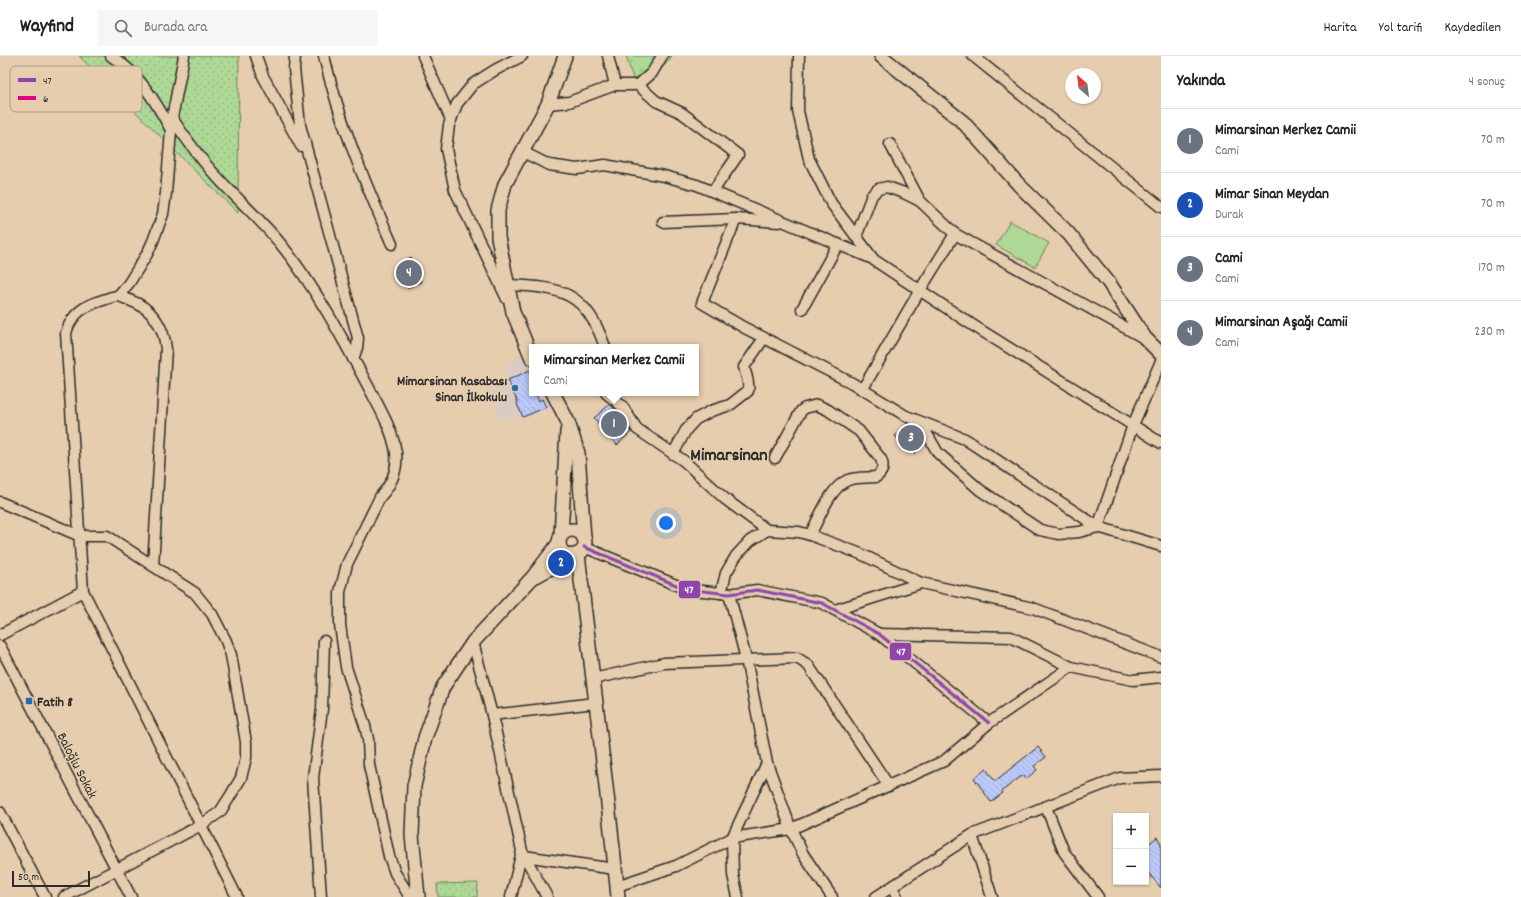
<!DOCTYPE html>
<html lang="tr">
<head>
<meta charset="utf-8">
<style>
  :root { --surface:#fff; --page:#f6f6f6; --text:#222; --muted:#767676; --line:#e0e0e0; --accent:#1f6fb2 }
  body { margin:0; font-family:Dekko,sans-serif; background:var(--page); color:var(--text) }
  .controls { position:absolute; right:12px; bottom:12px; display:grid; overflow:hidden; border-radius:0px; box-shadow:0 1px 3px #0004 }
  .controls button { width:36px; height:36px; display:grid; place-items:center; padding:0; border:0; border-bottom:1px solid var(--line); background:var(--surface); color:var(--text); font:20px sans-serif }
  .compass { position:absolute; left:1065px; top:12px; width:36px; height:36px; border-radius:50%; background:var(--surface); box-shadow:0 1px 3px #0004; rotate:332deg }
  .scale { position:absolute; left:12px; bottom:10px; width:78px; box-sizing:border-box; padding-left:4px; border:2px solid #2b2b2b; border-top:0; font-size:11px; line-height:14px; white-space:nowrap; color:#2b2b2b; -webkit-text-stroke:3px #e6cdae; paint-order:stroke }
  .you { position:absolute; left:666px; top:467px; width:14px; height:14px; margin:-10px; border:3px solid #fff; border-radius:50%; background:#1a73e8; box-shadow:0 0 0 6px #1a73e833 }
  .badge { display:grid; place-items:center; width:26px; height:26px; border-radius:50%; background:var(--accent); color:#fff; font-size:13px; font-weight:700 }
  .pin { position:absolute; translate:-50% -50%; border:2px solid #fff; box-shadow:0 1px 4px #0006 }
  .popup { position:absolute; left:529px; top:288px; width:170px; height:52px; box-sizing:border-box; display:grid; place-content:center; border-radius:0px; background:var(--surface); filter:drop-shadow(0 1px 3px #0005); font-size:13px; white-space:nowrap; color:var(--muted) }
  .popup b { font-size:15px; color:var(--text) }
  .popup::after { content:''; position:absolute; left:50%; top:100%; margin-left:-8px; border:8px solid transparent; border-top-color:var(--surface) }
  .list { margin:0; padding:0; list-style:none }
  h2 { display:flex; justify-content:space-between; align-items:center; height:52px; margin:0; padding:0 16px; font-size:17px }
  h2 small { font-size:13px; font-weight:400; color:var(--muted) }
  .list li { display:grid; grid-template-columns:26px 1fr auto; gap:12px; align-items:center; box-sizing:border-box; height:64px; padding:0 16px; border-top:1px solid var(--line) }
  .list b { display:block; font-size:15px; white-space:nowrap }
  .list p { margin:0; font-size:13px; white-space:nowrap; color:var(--muted) }
  .list em { font-size:13px; font-style:normal; color:var(--muted) }
  .icon { flex:none; width:22px; height:22px; fill:none; stroke:currentColor; stroke-width:2; stroke-linecap:round; stroke-linejoin:round }
  .map { position:relative; flex:none; width:1161px; height:841px; overflow:hidden }
  header { display:flex; align-items:center; gap:24px; box-sizing:border-box; height:56px; padding:0 20px; background:var(--surface); border-bottom:1px solid var(--line) }
  header strong { font-size:19px }
  nav { display:flex; gap:22px; margin-inline-start:auto; font-size:14px }
  .search { width:280px; height:36px; background:var(--page); display:flex; align-items:center; gap:10px; box-sizing:border-box; padding:0 14px; border-radius:0px; color:var(--muted); font-size:15px }
  main { display:flex }
  aside { flex:1; background:var(--surface) }
  .map>svg:first-child { display:block }
  .built { fill:#d9ccc5 }
  .grass { fill:url(#grass-dots); stroke:#6c8260 }
  .park { fill:url(#park-tufts); stroke:#6c8260 }
  .pitch { fill:#aed895; stroke:#6c8260 }
  .building { fill:url(#building-back-hatch); stroke:#2b2b2b }
  .lines { fill:none; stroke-linecap:round; stroke-linejoin:round }
  .minor-casing { stroke:#2b2b2b; stroke-width:13 }
  .tertiary-casing { stroke:#2b2b2b; stroke-width:16 }
  .minor { stroke:#e6cdae; stroke-width:10 }
  .tertiary { stroke:#e6cdae; stroke-width:13 }
  .bus-1-casing { stroke:#e6cdae; stroke-width:6 }
  .bus-1 { stroke:#8e44ad; stroke-width:3 }
  .poi-dot { fill:#1f6fb2; stroke:#e6cdae; stroke-width:1.5 }
  .labels { text-anchor:middle; stroke-width:3; stroke-linejoin:round; paint-order:stroke }
  .poi-label { font-size:14px; font-weight:bold; fill:#2b2b2b; stroke:#e6cdae; text-anchor:end }
  .street-label { font-size:14px; fill:#2b2b2b; stroke:#e6cdae }
  .district-label { font-size:18px; font-weight:bold; fill:#2b2b2b; stroke:#e6cdae }
  .key { fill:#e6cdae; stroke:#ae9c87; stroke-width:1 }
  .key-label { font-size:11px; fill:#2b2b2b }
  .line-badge { stroke:#e6cdae; stroke-width:1.5 }
  .badge-label { font-size:11px; text-anchor:middle; font-weight:bold; fill:#fff }
</style>
</head>
<body>
<header>
<strong>Wayfind</strong>
<div class="search"><svg class="icon" aria-label="search" viewBox="0 0 24 24"><circle cx="10" cy="10" r="6"/><path d="M15 15l6 6"/></svg>Burada ara</div>
<nav><a>Harita</a><a>Yol tarifi</a><a>Kaydedilen</a></nav>
</header>
<main>
<div class="map">
<svg width="1161" height="841" viewBox="0 0 1161 841">
  <defs>
    <pattern id="grass-dots" width="8" height="8" patternUnits="userSpaceOnUse"><rect width="8" height="8" fill="#aed895"/><path d="M2 2h.1M6 6h.1" fill="none" stroke="#96ba81" stroke-width="1.8" stroke-linecap="round"/></pattern>
    <pattern id="park-tufts" width="24" height="20" patternUnits="userSpaceOnUse"><rect width="24" height="20" fill="#aed895"/><path d="M3 7l-1-3M5 7V3M7 7l1-3M15 17l-1-3M17 17v-4M19 17l1-3" fill="none" stroke="#96ba81"/></pattern>
    <pattern id="building-back-hatch" width="6" height="6" patternUnits="userSpaceOnUse"><rect width="6" height="6" fill="#bbcafa"/><path d="M-1 5l2 2M0 0l6 6M5-1l2 2" fill="none" stroke="#a1aed6"/></pattern>
  </defs>
  <rect width="100%" height="100%" fill="#e6cdae"/>
  <filter id="ink" filterUnits="userSpaceOnUse"><feTurbulence type="fractalNoise" baseFrequency=".025" numOctaves="2"/><feDisplacementMap in="SourceGraphic" scale="8" xChannelSelector="R" yChannelSelector="G"/><feConvolveMatrix kernelMatrix="1 2 1 2 8 2 1 2 1" color-interpolation-filters="sRGB"/></filter>
  <g filter="url(#ink)">
    <polygon class="built" points="524,296 532,311 532,337 546,337 553,350 524,363 516,359 500,365 490,333 508,330 505,311"/>
    <g class="grass">
      <polygon points="79,0 239,0 238,157"/>
      <polygon points="478,827 477,841 438,841 437,828"/>
    </g>
    <path class="park" d="M626 0H672C663 14 650 23 635 29Z"/>
    <polygon class="pitch" points="1010,165 1049,187 1035,211 996,189"/>
    <g class="building">
      <polygon points="411,201 421,226 407,232 399,208"/>
      <polygon points="530,314 532,319 532,337 535,337 539,345 542,343 546,351 523,361 517,348 518,347 508,324"/>
      <polygon points="610,348 620,359 631,376 617,389 594,362"/>
      <polygon points="907,367 919,376 925,387 914,398 895,380"/>
      <polygon points="1038,691 1046,701 1034,710 1037,714 1026,723 1023,719 1002,735 1003,737 991,746 974,722 986,713 995,725"/>
      <polygon points="1157,781 1161,787 1161,832 1146,814 1146,790"/>
    </g>
    <g class="lines">
      <g class="minor-casing">
        <g id="minor">
          <path d="M111 0C139 17 156 46 171 74"/>
          <polyline points="256,0 263,20 301,90"/>
          <polyline points="295,0 294,13 300,69 358,282 357,292 353,303"/>
          <path d="M324 0C339 65 365 127 392 188"/>
          <polyline points="423,0 451,64"/>
          <polyline points="608,0 615,29"/>
          <polyline points="799,0 798,55 809,103 831,147 874,204 974,270 1161,387"/>
          <polyline points="973,0 1161,151"/>
          <polyline points="638,29 652,17 662,0"/>
          <polyline points="548,48 569,46 615,29 638,29 656,45 682,57 738,99 713,135"/>
          <path d="M172 62C186 83 201 104 218 122 238 144 260 163 279 186 313 227 343 283 368 330 379 351 393 374 396 397 398 414 391 429 380 441L347 508 340 536V569L346 611 365 670 368 683 369 709 389 800 395 817 410 841"/>
          <polyline points="890,88 920,145 955,178 1144,282"/>
          <polyline points="523,96 549,109 577,113 605,109 664,120 697,129 873,203"/>
          <polyline points="736,163 702,247 743,271 852,327 906,360 965,383 1098,471"/>
          <polyline points="663,166 736,163 779,166"/>
          <polyline points="856,181 872,139 878,133 887,131 904,137 920,145"/>
          <path d="M508 229C562 231 586 236 605 291"/>
          <polyline points="118,240 129,227 147,198 153,185 163,158 166,137 172,62 184,0"/>
          <polyline points="507,243 455,134 446,93 449,69 457,48 473,28 495,14 522,0"/>
          <polyline points="802,253 838,188"/>
          <polyline points="1161,305 1133,369 1098,471 1161,490"/>
          <polyline points="862,334 920,234 955,178"/>
          <polyline points="606,337 622,350 637,373 684,405 725,443 767,474"/>
          <polyline points="920,366 938,397 980,434 1040,474 1059,478 1079,476 1098,471"/>
          <path d="M673 398 686 374 696 363 711 355 730 349 748 335C750 326 746 320 744 311L764 282"/>
          <path d="M775 402 801 355 805 352 817 349 828 354 859 375 881 403C884 410 883 416 876 421 867 422 856 421 848 424 830 431 819 463 810 479"/>
          <polyline points="0,446 80,480 107,480 195,537 212,558 226,585 231,599 246,686 246,702 241,722 229,742 220,756 201,769 64,841"/>
          <polyline points="584,491 686,533 729,538 757,534 822,547 879,578 989,667"/>
          <path d="M153 510 166 293C164 270 152 252 129 244 126 243 121 240 118 240 114 240 109 242 106 243 86 249 72 256 66 277L83 535 237 841"/>
          <polyline points="721,537 726,517 736,500 750,485 767,474 799,476 810,479 861,498 921,527"/>
          <polyline points="729,538 746,603 767,707 791,773 803,798 832,841"/>
          <polyline points="835,554 921,527 1033,552 1161,601"/>
          <polyline points="879,578 1011,581 1071,611 1133,624 1161,621"/>
          <polyline points="0,579 83,535"/>
          <polyline points="473,586 492,659 522,795 511,841"/>
          <polyline points="0,590 131,841"/>
          <polyline points="593,623 664,607 797,602 808,609 889,730"/>
          <polyline points="492,659 595,647"/>
          <polyline points="1046,751 1064,796 1098,841"/>
          <polyline points="0,756 45,841"/>
          <polyline points="972,779 992,841"/>
          <polyline points="523,797 547,841"/>
          <polyline points="524,800 615,813"/>
          <polyline points="617,830 676,810 732,782 791,773 944,705 989,667 1071,611"/>
          <polyline points="892,831 897,841"/>
          <polyline points="321,841 313,722 322,653 324,585"/>
          <polyline points="738,841 733,819 732,782 767,707"/>
          <polyline points="876,841 972,779 1120,722 1161,720"/>
        </g>
      </g>
      <g class="tertiary-casing">
        <g id="tertiary">
          <polyline points="881,0 963,66 1019,129 1068,177 1109,227 1145,282 1161,298"/>
          <polyline points="532,302 513,256 498,181 498,154 505,128 548,48 565,0"/>
          <polyline points="553,337 568,366 578,397 584,482"/>
          <circle cx="572" cy="487" r="13"/>
          <polyline points="561,479 567,375"/>
          <path d="M578 498C591 612 607 726 618 841"/>
          <polyline points="536,520 574,499"/>
          <polyline points="418,841 412,779 414,730 425,682 443,631 473,586 533,521 559,487"/>
        </g>
      </g>
      <use href="#minor" class="minor"/>
      <use href="#tertiary" class="tertiary"/>
      <g class="bus-1-casing">
        <polyline id="bus-1" points="584,491 686,533 729,538 757,534 822,547 879,578 989,667"/>
      </g>
      <use href="#bus-1" class="bus-1"/>
    </g>
  </g>
  <g class="poi-dot">
    <circle cx="515" cy="332" r="4"/>
    <rect x="25" y="641" width="8" height="8" rx="2"/>
  </g>
  <g class="labels">
    <g class="poi-label">
      <text x="507" y="329">Mimarsinan Kasabası<tspan x="507" dy="16">Sinan İlkokulu</tspan></text>
      <text x="37" y="650" text-anchor="start">Fatih 8</text>
    </g>
    <g class="street-label">
      <text transform="translate(78 709) rotate(63)" y="5">Baloğlu Sokak</text>
    </g>
    <g class="district-label">
      <text x="729" y="404">Mimarsinan</text>
    </g>
  </g>
  <rect x="10" y="10" width="132" height="46" rx="6" class="key"/>
  <rect x="18" y="22" width="18" height="4" fill="#8e44ad"/>
  <rect x="18" y="40" width="18" height="4" fill="#e5007d"/>
  <g class="key-label">
    <text x="43" y="28">47</text>
    <text x="43" y="46">6</text>
  </g>
  <g class="line-badge">
    <rect x="678" y="524" width="23" height="19" rx="4" fill="#8e44ad"/>
    <rect x="889" y="586" width="23" height="19" rx="4" fill="#8e44ad"/>
  </g>
  <g class="badge-label">
    <text x="689" y="537">47</text>
    <text x="901" y="599">47</text>
  </g>
</svg>
<div class="controls">
<button>+</button>
<button>−</button>
</div>
<svg class="compass" viewBox="-18 -18 36 36"><path d="M0-13l5 13h-10z" fill="#e53935"/><path d="M0 13l5-13h-10z" fill="#767676"/></svg>
<div class="scale">50 m</div>
<div class="you"></div>
<div class="pin badge" style="left:614px;top:368px;background:#6b7280">1</div>
<div class="popup"><b>Mimarsinan Merkez Camii</b>Cami</div>
<div class="pin badge" style="left:561px;top:507px;background:#1a4fb4">2</div>
<div class="pin badge" style="left:911px;top:382px;background:#6b7280">3</div>
<div class="pin badge" style="left:409px;top:217px;background:#6b7280">4</div>
</div>
<aside>
<h2>Yakında<small>4 sonuç</small></h2>
<ul class="list">
<li><span class="badge" style="background:#6b7280">1</span><div><b>Mimarsinan Merkez Camii</b><p>Cami</p></div><em>70 m</em></li>
<li><span class="badge" style="background:#1a4fb4">2</span><div><b>Mimar Sinan Meydan</b><p>Durak</p></div><em>70 m</em></li>
<li><span class="badge" style="background:#6b7280">3</span><div><b>Cami</b><p>Cami</p></div><em>170 m</em></li>
<li><span class="badge" style="background:#6b7280">4</span><div><b>Mimarsinan Aşağı Camii</b><p>Cami</p></div><em>230 m</em></li>
</ul>
</aside>
</main>
</body>
</html>
